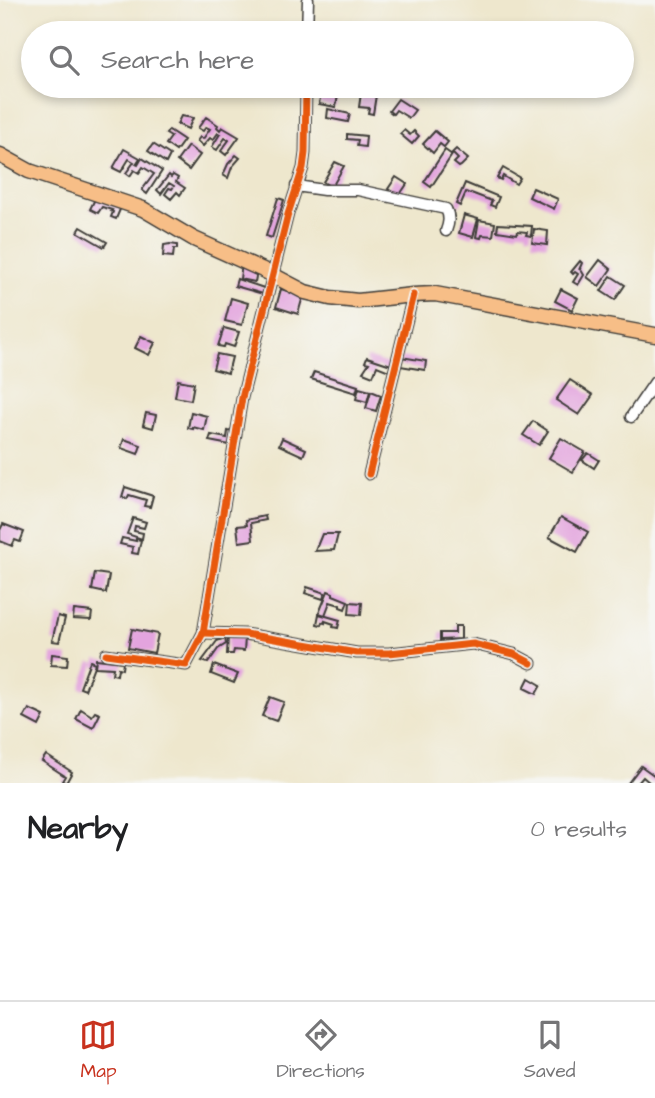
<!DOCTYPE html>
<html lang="en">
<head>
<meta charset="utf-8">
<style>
  :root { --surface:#fff; --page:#f2f2f2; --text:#202124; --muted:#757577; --line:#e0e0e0; --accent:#c8321e }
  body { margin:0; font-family:"Architects Daughter",sans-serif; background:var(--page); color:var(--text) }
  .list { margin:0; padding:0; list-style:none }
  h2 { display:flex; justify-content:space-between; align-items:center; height:91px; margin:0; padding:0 28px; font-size:30px }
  h2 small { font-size:23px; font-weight:400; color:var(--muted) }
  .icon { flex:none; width:38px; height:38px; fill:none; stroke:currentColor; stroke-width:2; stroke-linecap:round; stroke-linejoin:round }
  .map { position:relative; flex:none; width:655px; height:783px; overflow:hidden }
  .search { position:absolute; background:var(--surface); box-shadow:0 4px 10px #0003; left:21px; right:21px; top:21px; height:77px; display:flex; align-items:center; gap:18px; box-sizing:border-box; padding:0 24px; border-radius:38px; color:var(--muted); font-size:26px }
  .sheet { height:217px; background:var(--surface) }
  nav { display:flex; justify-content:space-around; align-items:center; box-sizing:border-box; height:98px; border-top:2px solid var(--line); background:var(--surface); font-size:19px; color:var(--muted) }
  nav a { display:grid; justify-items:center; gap:4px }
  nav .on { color:var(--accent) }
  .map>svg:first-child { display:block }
  .building { fill:#e3a4de }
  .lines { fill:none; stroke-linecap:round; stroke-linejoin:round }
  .minor-casing { stroke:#3c3a37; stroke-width:13 }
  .major-casing { stroke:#3c3a37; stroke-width:17 }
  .minor { stroke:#fff; stroke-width:10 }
  .major { stroke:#f7be87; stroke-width:14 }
  .cycleway-casing { stroke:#f6f6f2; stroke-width:11 }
  .cycleway { stroke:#e8590c; stroke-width:7 }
</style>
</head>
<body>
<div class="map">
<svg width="655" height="783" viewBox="0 0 655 783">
  <rect width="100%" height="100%" fill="#f6f6f2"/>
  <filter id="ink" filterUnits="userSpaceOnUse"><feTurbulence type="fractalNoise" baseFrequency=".0143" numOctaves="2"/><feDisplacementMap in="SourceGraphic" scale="14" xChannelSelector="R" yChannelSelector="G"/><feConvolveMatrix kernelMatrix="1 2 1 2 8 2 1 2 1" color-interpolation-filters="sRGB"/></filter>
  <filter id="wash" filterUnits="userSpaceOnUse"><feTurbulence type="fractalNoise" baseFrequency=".00686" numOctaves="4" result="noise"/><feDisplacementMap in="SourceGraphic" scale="28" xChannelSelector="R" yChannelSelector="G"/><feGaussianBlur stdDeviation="1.57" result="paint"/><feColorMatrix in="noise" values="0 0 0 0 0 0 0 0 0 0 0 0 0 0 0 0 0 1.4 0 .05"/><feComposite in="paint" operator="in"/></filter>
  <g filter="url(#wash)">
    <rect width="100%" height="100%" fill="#eee7cd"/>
    <g id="blocks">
      <g class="building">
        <polygon points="322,86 339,88 336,107 319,104"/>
        <polygon points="361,93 376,95 373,114 368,113 369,108 359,107"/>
        <polygon points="398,99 415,110 409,118 396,110 393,114 389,111"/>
        <polygon points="328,109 350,114 348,122 327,118"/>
        <polygon points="181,116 193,118 188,129 177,124"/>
        <polygon points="206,117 218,125 217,127 220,130 222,127 239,137 226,155 221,151 229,140 225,138 217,150 212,147 220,134 218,133 213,140 210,138 203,146 197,141 200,137 203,139 210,129 206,127 203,131 198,128"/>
        <polygon points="169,130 184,140 176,151 166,144 171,137 166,134"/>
        <polygon points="404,130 410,135 414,131 419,136 412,144 400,134"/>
        <polygon points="435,131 448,142 444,147 440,144 433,153 423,144"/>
        <polygon points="347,134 366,136 365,147 357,146 358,140 347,139"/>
        <polygon points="153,144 170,155 166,163 148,151"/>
        <polygon points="188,146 200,155 189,170 177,161"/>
        <polygon points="124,149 140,158 136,164 138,165 142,158 162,171 147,194 142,190 154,174 143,167 139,173 134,170 130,176 126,173 134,162 129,159 121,172 113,168"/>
        <polygon points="456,149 468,159 461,166 459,167 454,163 458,159 452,153"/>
        <polygon points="445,150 452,155 431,187 424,182"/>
        <polygon points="236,155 240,158 232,167 228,178 223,175 228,164"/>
        <polygon points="335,162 344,166 332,187 323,182"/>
        <polygon points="503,168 520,178 516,184 503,176 501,180 497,178"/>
        <polygon points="169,175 171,177 173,175 178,178 176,182 185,188 180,195 177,192 171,199 165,194 169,188 172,189 174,186 169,183 161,194 157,190"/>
        <polygon points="396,177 407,184 399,196 388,189"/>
        <polygon points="465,183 499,197 495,207 490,205 492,201 471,193 470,194 466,192 460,206 456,204"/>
        <polygon points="533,188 558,199 554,209 529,197"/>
        <polygon points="96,197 121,207 116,219 111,217 113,212 111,211 112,210 102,207 98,213 90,209"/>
        <polygon points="278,198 284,200 272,238 266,236"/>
        <polygon points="464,215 478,219 473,237 459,233"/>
        <polygon points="479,220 495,223 493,236 482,235 481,238 476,237"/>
        <polygon points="498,224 532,226 531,236 526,235 527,232 518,231 517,234 497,231"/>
        <polygon points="81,227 107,242 104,247 78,232"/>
        <polygon points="534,229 548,231 547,245 532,243"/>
        <polygon points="170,244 177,245 177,249 174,249 173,257 163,256 164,245"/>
        <polygon points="600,260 611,269 599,286 587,277"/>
        <polygon points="580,261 582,263 579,270 580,268 584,275 578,285 573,282 578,274 575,272 573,274 571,272"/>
        <polygon points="242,263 257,271 255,282 240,279"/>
        <polygon points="611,276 625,285 615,300 601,291"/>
        <polygon points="237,279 264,288 263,294 235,286"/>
        <polygon points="281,289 303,296 298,314 276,307"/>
        <polygon points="561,289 578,298 572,310 555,301"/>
        <polygon points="231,298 248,303 242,325 225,321"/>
        <polygon points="224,328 239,332 234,347 225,344 224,347 218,346"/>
        <polygon points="141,336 155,343 149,355 135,348"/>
        <polygon points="217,354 232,357 228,373 213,369"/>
        <polygon points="367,357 391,365 389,371 377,366 373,376 363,372 369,363 365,362"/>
        <polygon points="401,357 426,361 425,370 400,366"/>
        <polygon points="314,372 358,386 356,393 311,379"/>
        <polygon points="178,380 194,383 191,400 175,397"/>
        <polygon points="570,380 593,395 579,415 556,400"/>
        <polygon points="359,388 370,391 367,402 356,399"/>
        <polygon points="371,391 381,395 376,411 366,408"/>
        <polygon points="191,412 207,416 204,430 193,427 193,429 188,428"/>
        <polygon points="146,413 156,415 153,428 143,425"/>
        <polygon points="533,421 548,431 539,445 523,435"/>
        <polygon points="228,431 233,432 230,445 209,441 211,435 227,438"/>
        <polygon points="282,438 306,449 303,456 279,445"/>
        <polygon points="561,438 585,452 573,472 549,458"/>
        <polygon points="124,439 141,445 138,454 121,448"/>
        <polygon points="588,453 599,460 594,468 582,460"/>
        <polygon points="125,487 153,496 150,507 144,506 146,500 129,495 127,499 122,497"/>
        <polygon points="265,516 266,520 251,523 253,540 239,542 237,526 247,525 246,520"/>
        <polygon points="561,517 588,532 577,552 549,537"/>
        <polygon points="133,518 146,522 144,528 135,526 134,531 143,533 142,539 127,534"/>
        <polygon points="3,524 24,532 20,542 15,540 12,546 0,541 0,530"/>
        <polygon points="322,534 338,534 334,550 315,551"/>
        <polygon points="122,538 136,541 136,539 141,540 138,554 132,553 133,547 120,544"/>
        <polygon points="95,573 109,575 106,593 92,590"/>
        <polygon points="307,587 325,593 323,599 305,593"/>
        <polygon points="328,591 333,593 333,595 348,601 345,609 340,607 340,605 330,602 325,615 319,613"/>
        <polygon points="350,602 362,603 361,615 349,614"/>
        <polygon points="74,610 92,612 91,620 73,619"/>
        <polygon points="319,614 340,620 338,628 333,627 334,624 325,621 325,623 322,622 321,625 317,624"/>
        <polygon points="58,616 65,618 59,642 52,641"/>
        <polygon points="455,626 461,626 461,639 440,640 440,633 455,633"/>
        <polygon points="132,629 158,634 154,653 128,648"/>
        <polygon points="228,636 245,638 244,651 234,650 233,654 227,654"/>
        <polygon points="225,638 226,644 218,649 208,663 202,661 217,641"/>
        <polygon points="52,654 68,656 67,666 51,665"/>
        <polygon points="96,659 123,662 122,669 118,668 117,675 112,674 113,668 95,667"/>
        <polygon points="90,661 95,663 85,690 80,688"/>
        <polygon points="214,665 238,674 234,683 211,674"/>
        <polygon points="529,678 541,685 536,694 524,688"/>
        <polygon points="270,697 284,702 276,721 262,716"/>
        <polygon points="29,709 44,716 39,726 24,718"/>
        <polygon points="81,709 92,716 95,712 100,714 93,728 76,719"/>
        <polygon points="46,755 72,772 66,783 62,781 65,776 42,761"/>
        <polygon points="641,766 655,776 655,783 650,783 643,777 638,783 628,783"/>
      </g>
    </g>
  </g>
  <g filter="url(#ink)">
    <use href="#blocks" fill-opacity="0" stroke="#3c3a37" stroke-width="2"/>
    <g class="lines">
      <g class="minor-casing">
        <g id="minor">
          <polyline points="307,33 308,0"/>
          <path d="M296 186 324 190H358L446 209C450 217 449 223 446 231"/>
          <polyline points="631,417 655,382"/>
          <polyline points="369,474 413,295"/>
          <polyline points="203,633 245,634 357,653 389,653 473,644 514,654 531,663"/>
          <polyline points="106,654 186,665 203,633 242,398 288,214 303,168 305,153 306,86"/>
        </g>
      </g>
      <g class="major-casing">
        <polyline id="major" points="0,155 29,171 143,209 194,239 263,270 305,292 330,298 358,301 413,295 435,294 655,335"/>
      </g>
      <use href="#minor" class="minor"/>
      <use href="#major" class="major"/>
      <g class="cycleway-casing">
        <g id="cycleway">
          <polyline points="369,474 413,295"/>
          <polyline points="203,633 245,634 357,653 389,653 473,644 514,654 531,663"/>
          <polyline points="106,654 186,665 203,633 242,398 288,214 303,168 305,153 306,86"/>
        </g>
      </g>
      <use href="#cycleway" class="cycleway"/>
    </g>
  </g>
</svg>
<div class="search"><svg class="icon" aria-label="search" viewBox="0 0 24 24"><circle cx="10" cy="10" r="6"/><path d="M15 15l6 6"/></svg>Search here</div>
</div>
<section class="sheet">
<h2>Nearby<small>0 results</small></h2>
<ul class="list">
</ul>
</section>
<nav>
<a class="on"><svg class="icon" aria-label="map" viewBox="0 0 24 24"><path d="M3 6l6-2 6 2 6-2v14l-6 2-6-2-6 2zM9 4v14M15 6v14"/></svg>Map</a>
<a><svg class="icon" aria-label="directions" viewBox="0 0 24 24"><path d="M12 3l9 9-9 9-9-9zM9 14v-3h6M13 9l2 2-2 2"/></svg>Directions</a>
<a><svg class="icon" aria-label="saved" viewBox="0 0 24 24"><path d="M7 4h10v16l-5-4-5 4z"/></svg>Saved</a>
</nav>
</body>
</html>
